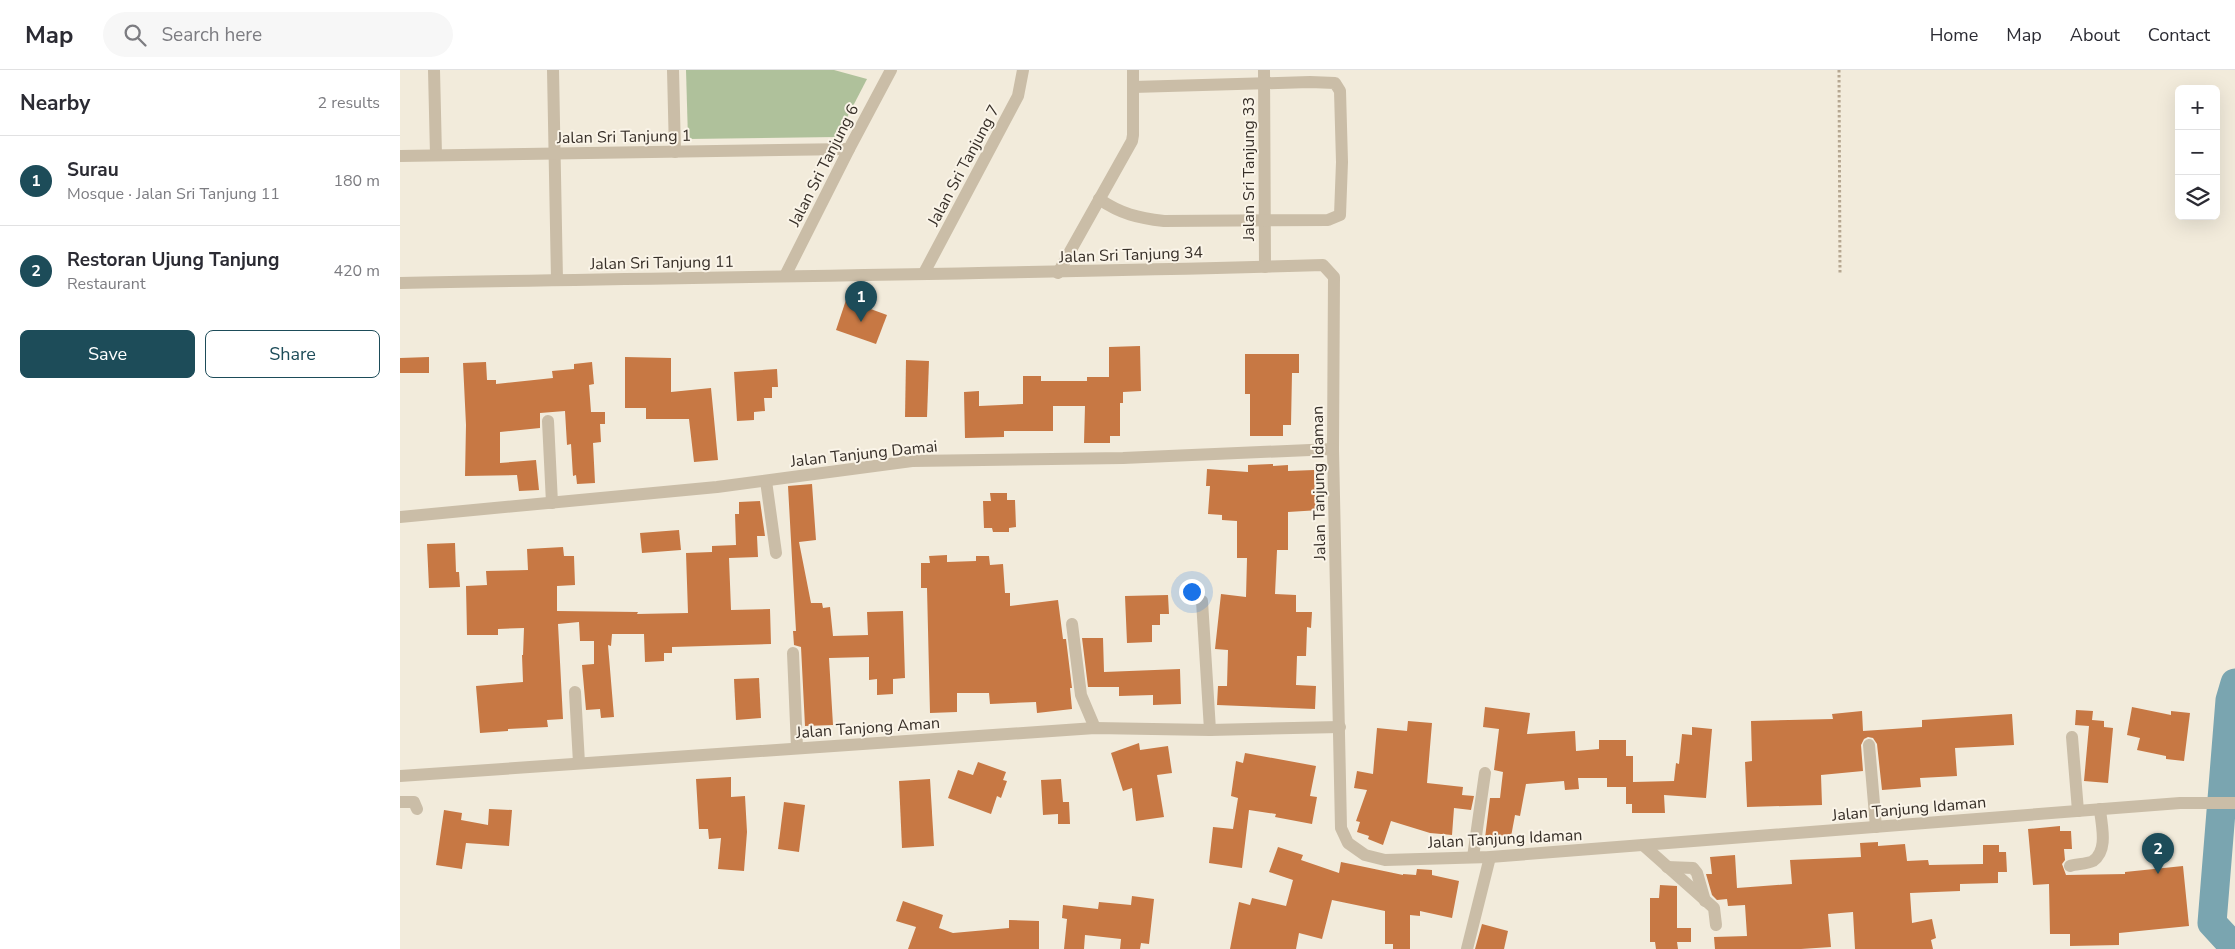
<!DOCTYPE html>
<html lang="en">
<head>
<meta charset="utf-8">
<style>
  :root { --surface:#fff; --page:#f7f7f7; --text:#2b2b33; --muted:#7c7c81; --line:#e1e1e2; --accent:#1d4c59 }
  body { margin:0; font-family:"Nunito Sans",sans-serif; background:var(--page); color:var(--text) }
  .controls { position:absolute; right:15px; top:15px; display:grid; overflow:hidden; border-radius:8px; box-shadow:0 5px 20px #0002 }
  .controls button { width:45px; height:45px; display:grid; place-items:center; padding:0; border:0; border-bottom:1px solid var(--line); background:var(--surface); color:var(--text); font:25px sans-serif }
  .you { position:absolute; left:791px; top:521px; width:18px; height:18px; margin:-12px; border:4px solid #fff; border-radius:50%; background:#1a73e8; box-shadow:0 0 0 8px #1a73e833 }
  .badge { display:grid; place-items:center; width:32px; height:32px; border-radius:50%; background:var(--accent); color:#fff; font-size:16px; font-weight:700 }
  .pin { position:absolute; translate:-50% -41px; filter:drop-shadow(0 1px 2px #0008) }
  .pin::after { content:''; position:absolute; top:26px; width:18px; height:15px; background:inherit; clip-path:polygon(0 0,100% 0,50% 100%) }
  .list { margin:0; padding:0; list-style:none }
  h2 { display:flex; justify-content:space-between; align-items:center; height:65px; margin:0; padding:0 20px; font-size:21px }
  h2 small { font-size:16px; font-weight:400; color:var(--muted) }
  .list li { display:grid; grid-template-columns:32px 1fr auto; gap:15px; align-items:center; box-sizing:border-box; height:90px; padding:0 20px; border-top:1px solid var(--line) }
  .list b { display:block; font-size:19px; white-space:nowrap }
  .list p { margin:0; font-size:16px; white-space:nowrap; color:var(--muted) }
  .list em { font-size:16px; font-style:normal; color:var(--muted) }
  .actions { display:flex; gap:10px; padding:15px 20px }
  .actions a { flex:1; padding:11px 0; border:1px solid var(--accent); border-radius:8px; text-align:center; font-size:18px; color:var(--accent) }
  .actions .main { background:var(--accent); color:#fff }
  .icon { flex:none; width:28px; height:28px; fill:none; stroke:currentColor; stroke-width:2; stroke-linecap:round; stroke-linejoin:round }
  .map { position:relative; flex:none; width:1835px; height:879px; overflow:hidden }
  header { display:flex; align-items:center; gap:30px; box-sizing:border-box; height:70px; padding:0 25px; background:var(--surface); border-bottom:1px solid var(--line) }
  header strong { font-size:24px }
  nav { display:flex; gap:28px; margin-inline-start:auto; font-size:18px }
  .search { width:350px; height:45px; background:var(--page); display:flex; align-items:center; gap:12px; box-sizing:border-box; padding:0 18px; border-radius:28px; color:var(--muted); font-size:19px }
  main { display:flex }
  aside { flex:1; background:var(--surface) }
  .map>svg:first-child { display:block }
  .green { fill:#afc19b }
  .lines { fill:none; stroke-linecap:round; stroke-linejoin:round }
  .river { stroke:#7aa5b0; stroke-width:29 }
  .building { fill:#c77844 }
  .path { stroke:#b6a791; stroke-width:3; stroke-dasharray:2.5 2.5; stroke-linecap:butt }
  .minor { stroke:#cabda7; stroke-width:12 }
  .labels { text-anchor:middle; stroke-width:4; stroke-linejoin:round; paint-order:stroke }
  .street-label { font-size:16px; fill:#372f28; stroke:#faf4e8 }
</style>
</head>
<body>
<header>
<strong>Map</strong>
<div class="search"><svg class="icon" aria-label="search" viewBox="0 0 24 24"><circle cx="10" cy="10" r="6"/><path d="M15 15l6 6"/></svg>Search here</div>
<nav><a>Home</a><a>Map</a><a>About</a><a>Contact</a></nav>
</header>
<main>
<aside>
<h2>Nearby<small>2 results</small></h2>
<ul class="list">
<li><span class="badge">1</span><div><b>Surau</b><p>Mosque · Jalan Sri Tanjung 11</p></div><em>180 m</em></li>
<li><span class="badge">2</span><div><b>Restoran Ujung Tanjung</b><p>Restaurant</p></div><em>420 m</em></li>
</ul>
<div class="actions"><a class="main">Save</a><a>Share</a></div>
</aside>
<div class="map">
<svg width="1835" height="879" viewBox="0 0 1835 879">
  <rect width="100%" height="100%" fill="#f2ebdb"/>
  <polygon class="green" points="286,0 434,0 467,9 437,67 288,69"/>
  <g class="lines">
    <polyline class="river" points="1835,613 1830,630 1812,853 1835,878"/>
  </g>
  <g class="building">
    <polygon points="446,230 487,245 476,274 436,260"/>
    <polygon points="740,276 741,321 723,322 723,333 720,333 720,366 710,366 710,373 684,373 685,336 653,336 653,361 604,361 604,367 565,368 564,322 579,321 579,336 623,334 623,306 641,306 641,311 687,311 687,307 709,307 709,277"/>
    <polygon points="845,284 899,284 899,303 892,303 891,355 883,355 883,366 850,366 850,324 845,324"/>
    <polygon points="29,287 29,303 0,303 0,288"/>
    <polygon points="225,287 271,288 271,322 311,318 318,390 294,392 289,349 246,349 246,338 225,338"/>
    <polygon points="506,290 529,291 527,347 505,347"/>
    <polygon points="86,292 87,310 96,310 96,314 153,308 152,301 174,299 174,294 192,292 194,314 189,315 191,342 205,342 205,354 200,354 201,372 193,373 195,413 177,414 176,405 173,406 171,374 167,375 165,341 140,343 140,358 100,362 100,393 136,390 139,420 119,421 117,405 65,406 66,355 63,293"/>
    <polygon points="377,299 378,317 372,317 372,328 364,328 365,341 354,342 354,350 337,351 334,302"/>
    <polygon points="873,394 873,396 888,395 888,401 914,400 915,427 920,427 920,440 888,442 888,480 877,480 875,524 896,525 896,542 912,542 911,558 907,557 906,586 897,586 896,615 916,616 915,639 817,635 818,616 827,616 828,580 815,579 821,524 846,527 847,488 837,488 837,451 822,450 822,445 808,444 810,416 806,416 807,399 848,402 848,395"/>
    <polygon points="412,414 416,470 399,472 411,533 422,533 423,538 430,537 433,566 468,565 467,542 503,541 505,608 493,609 493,624 477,625 477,609 469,610 469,587 429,588 433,655 405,656 401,577 394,575 393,561 396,561 388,416"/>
    <polygon points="590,423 607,423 607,430 615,430 616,457 609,458 609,462 593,462 592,458 584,458 583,431 591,431"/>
    <polygon points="360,431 365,466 357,466 358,487 329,488 331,540 370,539 371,574 272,577 272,583 264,583 264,591 245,592 244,564 212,564 211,576 208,575 214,647 201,648 200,639 186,640 182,595 194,594 194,571 180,571 179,552 158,554 163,649 147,650 148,657 108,659 108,661 80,663 76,616 123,612 122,585 123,585 124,558 98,559 98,565 67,565 66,516 87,515 86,501 128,500 127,479 163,477 164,486 174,486 175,515 157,516 157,541 238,542 237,544 288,543 286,483 312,482 312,476 336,475 335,444 339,444 339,432"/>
    <polygon points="279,460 281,480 242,483 240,463"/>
    <polygon points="55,473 56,502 59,502 60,517 29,518 27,474"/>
    <polygon points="547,485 547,492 576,491 576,486 589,486 590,495 603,494 605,523 610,523 610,536 658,530 663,569 666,569 672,618 670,618 672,639 637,643 636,632 590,634 589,623 557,623 557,642 530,643 527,518 521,518 521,493 530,493 529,486"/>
    <polygon points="768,525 769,544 760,544 760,555 752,555 752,572 727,573 725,526"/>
    <polygon points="682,568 703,568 704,602 780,599 781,634 753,635 753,625 719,626 719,617 688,617"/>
    <polygon points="359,608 361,648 336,650 334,609"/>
    <polygon points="1085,637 1130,643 1127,664 1175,661 1176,681 1199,679 1199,670 1226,670 1226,686 1233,686 1233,712 1274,711 1276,693 1279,694 1282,664 1292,665 1292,657 1312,659 1306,728 1264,725 1265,743 1232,743 1232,734 1226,734 1226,717 1207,717 1207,708 1178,708 1179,719 1165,720 1164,711 1126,714 1120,746 1115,745 1110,772 1085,768 1090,728 1100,728 1103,702 1094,700 1099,659 1083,657"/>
    <polygon points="1732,637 1771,645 1771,641 1790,643 1784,691 1766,689 1766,686 1737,680 1740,668 1727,665"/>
    <polygon points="1676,640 1693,641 1692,650 1704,651 1704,657 1713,658 1708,713 1684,711 1689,656 1675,655"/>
    <polygon points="1462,641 1463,661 1522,657 1522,650 1612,644 1614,675 1555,678 1557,706 1520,708 1521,717 1482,720 1477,674 1473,668 1468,667 1464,669 1461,675 1463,701 1421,705 1422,735 1347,737 1345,692 1352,691 1351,651 1433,649 1432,644"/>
    <polygon points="1008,651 1032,653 1027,713 1063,717 1062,725 1074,726 1071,740 1054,738 1052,765 1030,763 991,751 983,775 968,769 969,766 957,762 960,752 956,751 967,720 954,718 957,701 973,704 977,658 1007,661"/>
    <polygon points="739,673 740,680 768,676 772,703 757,705 764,747 736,751 732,718 723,721 711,683"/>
    <polygon points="845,683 916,696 910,726 917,727 912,754 875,747 876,744 849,740 842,798 809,793 813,757 833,759 838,728 831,726 836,691 843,693"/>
    <polygon points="578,692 606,702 603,710 607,711 601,728 597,726 591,744 548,728 558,700 573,705"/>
    <polygon points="331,707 331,727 345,726 347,762 344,801 318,799 321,768 309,769 308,759 299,759 296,709"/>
    <polygon points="530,709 534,776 502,778 499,711"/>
    <polygon points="661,709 663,732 669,732 670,754 658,754 658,744 643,745 641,710"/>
    <polygon points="384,732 405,735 399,782 378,779"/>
    <polygon points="89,739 112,740 109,776 66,773 62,799 36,795 44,740 62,743 61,750 88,755"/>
    <polygon points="1660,756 1660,761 1671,761 1672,779 1664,779 1665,790 1662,794 1666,805 1725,804 1725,802 1783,796 1789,856 1719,863 1719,875 1670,876 1670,864 1650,864 1649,814 1633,815 1628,759"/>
    <polygon points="1478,772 1478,776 1505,774 1507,791 1528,790 1529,795 1583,794 1583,775 1599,775 1599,782 1606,782 1607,802 1598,802 1598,813 1560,814 1560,821 1510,823 1512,853 1532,849 1536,868 1531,870 1533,879 1455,879 1453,842 1428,844 1431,877 1401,879 1315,879 1314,867 1347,866 1345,835 1328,836 1327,829 1317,830 1312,825 1306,804 1312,804 1310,787 1335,785 1337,818 1392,814 1390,790 1461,787 1460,773"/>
    <polygon points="878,777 903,785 901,790 939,803 941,792 1003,805 1003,804 1016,805 1017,799 1032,800 1032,805 1059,811 1052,848 1020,841 1020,846 1010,845 1010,879 993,879 993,874 985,874 985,841 932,830 922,869 899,863 896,879 830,879 839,832 850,835 852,828 886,836 893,810 869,802"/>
    <polygon points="1260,815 1277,816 1277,858 1291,858 1291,872 1277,872 1278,879 1256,879 1255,872 1250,872 1250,828 1259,828"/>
    <polygon points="732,826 754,829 749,874 741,873 740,879 720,879 721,869 685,865 684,879 664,879 667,849 662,848 663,835 698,839 699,832 731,835"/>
    <polygon points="503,831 543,845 539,858 553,863 609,858 609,850 639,851 639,879 508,879 516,857 496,851"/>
    <polygon points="1082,854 1108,861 1104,879 1075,879"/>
  </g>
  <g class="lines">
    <polyline class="path" points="1439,0 1440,203"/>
    <g class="minor">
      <polyline points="34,0 36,85"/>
      <polyline points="153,0 157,210"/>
      <polyline points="273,0 275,82"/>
      <polyline points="864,0 865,197"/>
      <polyline points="0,86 449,79"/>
      <path d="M699 129C721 144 738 148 764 151L928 150 940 145 942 92 940 21 935 13 910 12 733 17"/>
      <polyline points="524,203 618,26 623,0"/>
      <polyline points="658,203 732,71 733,65 733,0"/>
      <polyline points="385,206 449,79 491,0"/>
      <path d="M0 213C308 207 615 204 923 195L934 207 933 379 941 758 948 773 965 785 985 790 1090 787 1780 733H1835"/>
      <polyline points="148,351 152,433"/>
      <polyline points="366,411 376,483"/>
      <polyline points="0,447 317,417 512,391 723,388 933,379"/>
      <polyline points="802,531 810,660"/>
      <polyline points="672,554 681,625 695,658"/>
      <polyline points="393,583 397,678"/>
      <polyline points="175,622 179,693"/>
      <polyline points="1672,667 1678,741"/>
      <polyline points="1469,675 1476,757"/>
      <polyline points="0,706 695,658 810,660 940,657"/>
      <polyline points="0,732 14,732 17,739"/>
      <polyline points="1243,775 1314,838 1316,855"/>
      <polyline points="1073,787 1085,703"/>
      <path d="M1670 796C1676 794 1687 794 1693 791 1709 780 1701 754 1700 739"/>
      <polyline points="1267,797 1293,798 1297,803 1305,831"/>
      <polyline points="1067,879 1090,787"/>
    </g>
  </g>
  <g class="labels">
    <g class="street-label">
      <text transform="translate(224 66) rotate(-1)" y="6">Jalan Sri Tanjung 1</text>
      <text transform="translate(423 95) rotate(-63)" y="6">Jalan Sri Tanjung 6</text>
      <text transform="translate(563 95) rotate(-62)" y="6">Jalan Sri Tanjung 7</text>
      <text transform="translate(848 99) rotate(-90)" y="6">Jalan Sri Tanjung 33</text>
      <text transform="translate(731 184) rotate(-2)" y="6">Jalan Sri Tanjung 34</text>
      <text transform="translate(262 192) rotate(-1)" y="6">Jalan Sri Tanjung 11</text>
      <text transform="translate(464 383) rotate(-6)" y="6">Jalan Tanjung Damai</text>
      <text transform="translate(918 413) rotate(-91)" y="6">Jalan Tanjung Idaman</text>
      <text transform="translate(468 657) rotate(-4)" y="6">Jalan Tanjong Aman</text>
      <text transform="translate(1509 738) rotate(-5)" y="6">Jalan Tanjung Idaman</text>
      <text transform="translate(1105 768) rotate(-3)" y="6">Jalan Tanjung Idaman</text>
    </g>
  </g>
</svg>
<div class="controls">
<button>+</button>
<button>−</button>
<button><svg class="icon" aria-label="layers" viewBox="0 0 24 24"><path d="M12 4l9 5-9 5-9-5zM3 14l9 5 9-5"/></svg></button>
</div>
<div class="you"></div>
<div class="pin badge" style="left:461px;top:252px">1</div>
<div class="pin badge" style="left:1758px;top:804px">2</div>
</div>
</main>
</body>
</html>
